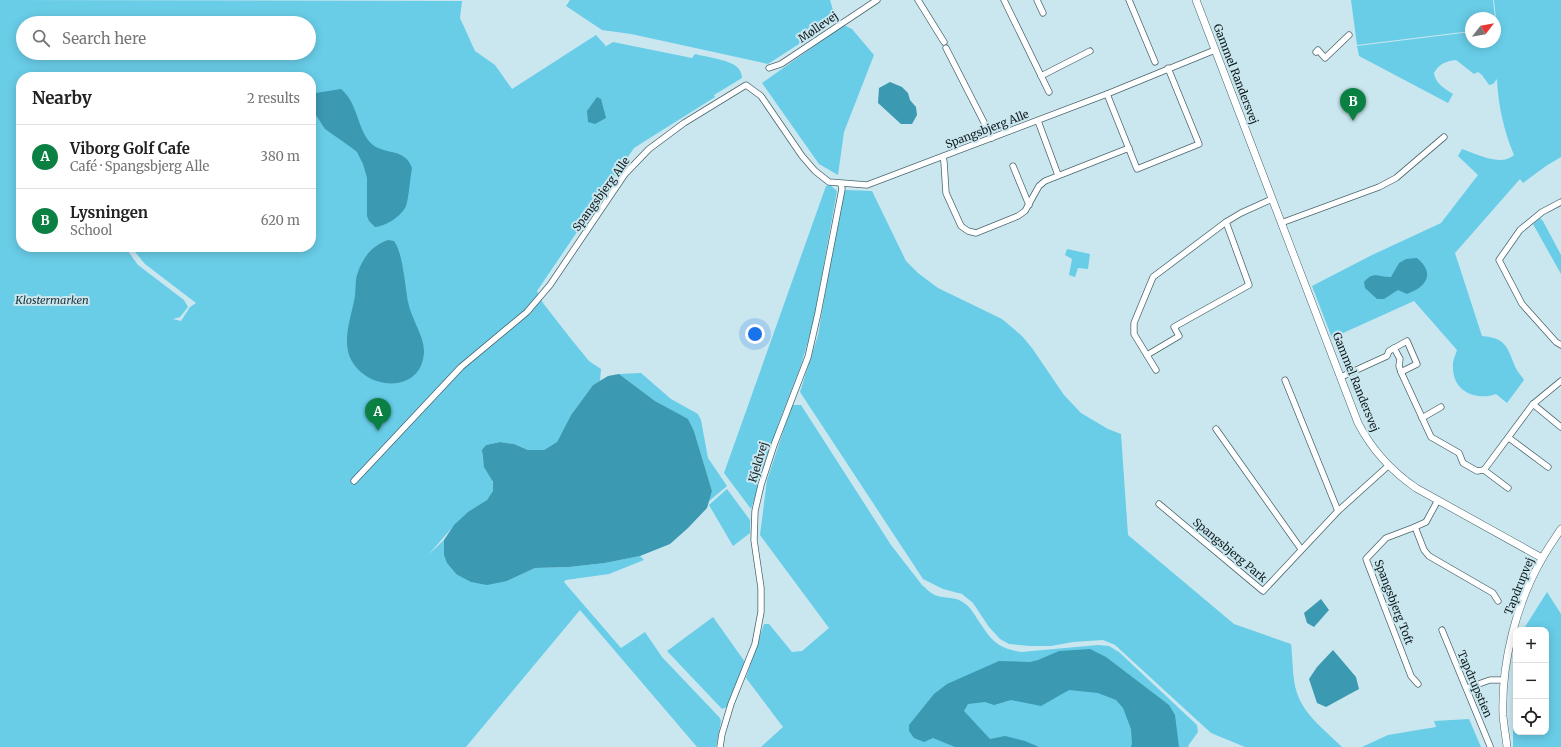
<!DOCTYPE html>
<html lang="en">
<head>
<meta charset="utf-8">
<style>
  :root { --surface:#fff; --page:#f6f6f6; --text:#222; --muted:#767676; --line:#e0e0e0; --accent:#0b8043 }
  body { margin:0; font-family:Merriweather,serif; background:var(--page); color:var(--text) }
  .controls { position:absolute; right:12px; bottom:12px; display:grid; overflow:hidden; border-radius:8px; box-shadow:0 2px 10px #0003 }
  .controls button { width:36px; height:36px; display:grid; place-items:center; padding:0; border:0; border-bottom:1px solid var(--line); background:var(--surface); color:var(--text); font:20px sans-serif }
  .compass { position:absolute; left:1465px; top:12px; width:36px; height:36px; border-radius:50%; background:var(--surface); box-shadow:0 2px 10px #0003; rotate:59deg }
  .you { position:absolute; left:755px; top:334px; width:14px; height:14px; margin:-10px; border:3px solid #fff; border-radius:50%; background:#1a73e8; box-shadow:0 0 0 6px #1a73e833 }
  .badge { display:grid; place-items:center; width:26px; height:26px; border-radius:50%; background:var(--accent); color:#fff; font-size:13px; font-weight:700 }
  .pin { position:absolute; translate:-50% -33px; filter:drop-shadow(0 1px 2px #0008) }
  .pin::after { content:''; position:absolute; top:21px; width:14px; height:12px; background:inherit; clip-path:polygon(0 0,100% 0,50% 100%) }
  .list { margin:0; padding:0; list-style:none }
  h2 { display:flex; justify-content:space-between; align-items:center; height:52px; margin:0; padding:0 16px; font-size:17px }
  h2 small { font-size:13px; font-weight:400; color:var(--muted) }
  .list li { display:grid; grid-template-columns:26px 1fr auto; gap:12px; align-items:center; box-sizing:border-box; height:64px; padding:0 16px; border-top:1px solid var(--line) }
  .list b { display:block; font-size:15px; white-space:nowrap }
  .list p { margin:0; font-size:13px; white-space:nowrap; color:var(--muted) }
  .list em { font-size:13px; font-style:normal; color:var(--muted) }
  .icon { flex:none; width:22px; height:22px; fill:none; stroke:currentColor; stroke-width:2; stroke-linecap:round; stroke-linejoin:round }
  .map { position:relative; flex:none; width:1561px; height:747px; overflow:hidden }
  .search { position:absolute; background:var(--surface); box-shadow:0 2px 10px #0003; left:16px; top:16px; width:300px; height:44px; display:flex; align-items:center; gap:10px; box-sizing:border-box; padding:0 14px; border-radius:22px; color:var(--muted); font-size:15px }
  .panel { position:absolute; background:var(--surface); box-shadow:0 2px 10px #0003; left:16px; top:72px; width:300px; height:180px; border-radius:16px }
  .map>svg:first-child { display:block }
  .green { fill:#69cde8; fill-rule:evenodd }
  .water { fill:#3b99b1 }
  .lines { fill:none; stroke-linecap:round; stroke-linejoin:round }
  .minor-casing { stroke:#4c656d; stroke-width:7 }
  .tertiary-casing { stroke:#4c656d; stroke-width:8 }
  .minor { stroke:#fff; stroke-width:5.5 }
  .tertiary { stroke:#fff; stroke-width:7 }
  .labels { text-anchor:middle; stroke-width:4; stroke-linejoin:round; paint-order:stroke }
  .street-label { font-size:11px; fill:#111c1f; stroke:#cae7ef }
  .park-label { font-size:11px; font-style:italic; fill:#1e3339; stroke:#cae7ef }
</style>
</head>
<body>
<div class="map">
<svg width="1561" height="747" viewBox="0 0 1561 747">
  <rect width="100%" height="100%" fill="#cae7ef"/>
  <g class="green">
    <path d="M0 0 462 1 460 18 475 51 495 65 512 89 596 35 606 46 603 48 613 42 692 58 695 54C706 57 733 60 739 69 741 72 742 75 742 78L714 95 715 97 634 148 537 291 543 303 571 339 589 361 601 369 600 381 593 385 571 415 557 442 544 450H528L514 444 500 442 486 445C474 463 497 476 493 491 489 503 476 506 468 513 453 525 441 541 428 555L444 540C444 557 445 561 456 574L507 581 535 568 569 567 605 563 640 556 644 560 609 574 566 580 564 582 621 648 645 632 662 657 720 718 721 721 716 747H697L580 610 466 747H0ZM23 23H309V53H23ZM21 77H311V247H131L145 264 196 303 190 307 181 321 173 319 180 317 188 307 184 300 138 265 125 247H21Z"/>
    <polygon points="570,0 830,0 836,20 768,64 631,34 602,30 566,6"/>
    <polygon points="1351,0 1493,0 1496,28 1495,28 1495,18 1471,18 1471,31 1357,45"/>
    <path d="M1494 0H1561V157L1546 166 1523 183 1520 179 1455 253 1482 336C1504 338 1507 345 1514 364 1516 370 1521 375 1524 380L1507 403 1496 394C1477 401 1453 392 1453 368 1452 362 1455 356 1457 350L1414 301 1332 338 1312 286 1372 255 1441 223 1478 175 1458 156 1462 149C1477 154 1501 167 1514 155 1504 131 1498 105 1497 79L1493 84 1489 85 1482 75 1478 72 1474 74 1456 60C1446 61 1439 64 1434 73 1435 83 1445 89 1453 94L1448 103 1359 56 1357 46 1471 32V42H1495V29L1497 28Z"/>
    <polygon points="844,25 852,29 874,55 844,132 838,175 819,164 762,83"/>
    <polygon points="830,185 837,191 835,202 813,324 801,365 779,422 751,509 724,473 826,186"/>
    <path d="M846 190 872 191 906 261 918 273 938 288 1002 319 1022 336 1032 348 1064 395 1081 413 1108 429 1121 434 1128 535 1234 624 1291 644C1293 659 1292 678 1297 693 1304 715 1326 731 1342 747H1245L1211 733 1115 645 1103 640 1073 642 1051 646H1030L1009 644 1000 639 989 627 973 603 962 594 943 589 923 579 800 392 818 335 842 198 844 192Z"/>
    <polygon points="1540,218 1543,221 1561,255 1561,274 1533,224"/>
    <polygon points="1067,249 1090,254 1088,269 1078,268 1075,277 1069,275 1072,259 1065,255"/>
    <polygon points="641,373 671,399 698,414 701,420 708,458 727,486 708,502 712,491 694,431 688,420 655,401 619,374"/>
    <path d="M792 405H801L891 545 922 585C926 588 930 593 935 595 945 599 955 596 964 603 969 606 973 612 976 617 990 638 995 648 1021 652L1098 645 1109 646 1119 652 1197 725 1198 732 1188 746 1189 747H761L783 727 746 678 764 624H769L792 652 802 651 829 628 760 535 767 480Z"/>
    <polygon points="727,489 750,520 750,533 733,546 709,505"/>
    <polygon points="1547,592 1561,614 1561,747 1513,747 1513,694 1516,674 1516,732 1546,732 1546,630 1523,630"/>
    <polygon points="713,617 745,662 729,705 727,707 722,709 667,651"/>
    <polygon points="1469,719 1481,747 1362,747 1388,735 1436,727 1434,721"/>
  </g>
  <g class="water">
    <polygon points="890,82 902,87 908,93 910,100 916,107 917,115 912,124 901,124 878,103 879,88"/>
    <path d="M341 89C359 104 357 132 373 145 386 155 405 148 412 168 410 178 409 197 406 206 402 216 386 226 375 227L369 221 367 216V178L363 164 357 152 352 148 325 129 314 112 311 100 316 93Z"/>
    <polygon points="597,97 601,99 606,118 595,124 588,122 587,111"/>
    <path d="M388 240 394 241C403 253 405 286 408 302 411 318 424 336 424 351 423 396 362 391 349 355 343 336 352 314 355 296 356 288 355 279 358 272 363 257 373 245 388 240Z"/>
    <path d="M1417 258C1436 274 1426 287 1407 294L1398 290 1384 299H1377L1365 288 1364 282C1374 270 1380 278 1391 277L1399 263 1406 259Z"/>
    <polygon points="619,374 655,401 688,419 694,431 712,491 707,508 688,528 670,544 640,556 605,563 569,567 535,568 507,581 487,585 471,582 456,574 447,563 444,555 444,540 454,525 468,512 487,500 493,491 493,482 484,467 482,450 486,445 500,442 514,444 528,450 544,450 557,442 571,415 593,385 608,376"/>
    <polygon points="1321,599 1329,610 1314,627 1307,623 1304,613"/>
    <polygon points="1090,649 1106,657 1169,705 1175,715 1179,747 1131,747 1132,744 1131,729 1123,708 1116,700 1098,693 1069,690 1041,706 1011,700 994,705 985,702 968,704 964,711 990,739 1005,736 1025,741 1039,747 955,747 933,738 924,742 914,738 909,731 909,725 934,694 947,684 999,661 1030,662 1038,660 1059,651"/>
    <polygon points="1333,650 1356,677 1359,689 1326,707 1317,703 1309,679 1317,667"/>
  </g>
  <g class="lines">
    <g class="minor-casing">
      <g id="minor">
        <polyline points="918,0 944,42"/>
        <polyline points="1004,0 1049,92"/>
        <polyline points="1037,0 1043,13"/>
        <polyline points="1129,0 1155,62"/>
        <polyline points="946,48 992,138"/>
        <polyline points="1316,52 1318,50 1325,58 1349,35"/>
        <polyline points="769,68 781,64 877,0"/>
        <polyline points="1041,76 1090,51"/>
        <polyline points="1107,94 1137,169 1199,144 1168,68"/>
        <polyline points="1038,121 1058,175"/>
        <polyline points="943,157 944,162 946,193 961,226 968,231 976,233 1018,216 1025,211 1039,186 1045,181 1129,148"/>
        <polyline points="1013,166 1029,205"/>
        <polyline points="1561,202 1542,212 1520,230 1499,260 1522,304 1556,342 1561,345"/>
        <polyline points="1281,223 1379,187 1396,178 1444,137"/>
        <polyline points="1394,348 1400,359 1399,366 1401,372 1431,437 1459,453 1463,463 1477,471 1484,470 1508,488"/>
        <polyline points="1147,355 1179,336 1174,327 1249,285 1226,222"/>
        <polyline points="1156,370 1134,334 1134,323 1153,277 1226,222 1241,213 1272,199"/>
        <polyline points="1341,377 1387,356 1389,351 1407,341 1417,364 1401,372"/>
        <polyline points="1285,380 1338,511"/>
        <polyline points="1533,404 1561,427"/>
        <polyline points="1422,418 1441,407"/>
        <polyline points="1216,429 1301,549"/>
        <polyline points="1509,438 1548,467"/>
        <polyline points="1484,470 1533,404 1561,381"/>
        <polyline points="354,481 461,367 527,312 550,285 625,174 649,149 684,123 746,85 761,96 802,156 815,171 829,182 867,185 1107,94 1215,50"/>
        <polyline points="1438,500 1426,522 1415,527 1424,550 1429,556 1493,593 1498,601"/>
        <polyline points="1159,504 1263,591 1338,511 1388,466"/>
        <polyline points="1415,527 1386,538 1366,559 1411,676 1418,684"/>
        <polyline points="1442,630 1490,746"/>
        <polyline points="1467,688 1490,680 1504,680"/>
        <polyline points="720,747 722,734 731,704 755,644 761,612 761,588 754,540 755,511 761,485 774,445 808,357 818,313 842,189 841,184"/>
      </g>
    </g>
    <g class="tertiary-casing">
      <g id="tertiary">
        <path d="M1196 0 1358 423C1372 450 1390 470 1416 488L1542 558"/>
        <path d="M1507 747C1506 737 1504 727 1503 716 1501 664 1516 603 1543 557 1548 548 1555 538 1561 529"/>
      </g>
    </g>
    <use href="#minor" class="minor"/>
    <use href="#tertiary" class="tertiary"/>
  </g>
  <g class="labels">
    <g class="street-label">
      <text transform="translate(818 27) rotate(-34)" y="4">Møllevej</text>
      <text transform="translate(1236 74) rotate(69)" y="4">Gammel Randersvej</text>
      <text transform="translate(987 129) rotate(-21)" y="4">Spangsbjerg Alle</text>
      <text transform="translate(601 194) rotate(-54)" y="4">Spangsbjerg Alle</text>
      <text transform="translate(1356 382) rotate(68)" y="4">Gammel Randersvej</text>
      <text transform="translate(758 462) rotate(-73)" y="4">Kjeldvej</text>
      <text transform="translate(1230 550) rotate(40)" y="4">Spangsbjerg Park</text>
      <text transform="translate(1519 586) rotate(-68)" y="4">Tapdrupvej</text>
      <text transform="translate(1394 602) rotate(69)" y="4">Spangsbjerg Toft</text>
      <text transform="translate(1475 684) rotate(67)" y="4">Tapdrupstien</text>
    </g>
    <g class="park-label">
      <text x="52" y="304">Klostermarken</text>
    </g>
  </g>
</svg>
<div class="controls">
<button>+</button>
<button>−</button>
<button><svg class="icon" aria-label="locate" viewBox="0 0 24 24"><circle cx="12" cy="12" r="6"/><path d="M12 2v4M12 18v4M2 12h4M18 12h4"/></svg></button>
</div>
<svg class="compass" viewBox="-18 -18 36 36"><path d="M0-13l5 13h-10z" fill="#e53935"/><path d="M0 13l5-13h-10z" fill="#767676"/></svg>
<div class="you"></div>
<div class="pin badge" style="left:378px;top:431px">A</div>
<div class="pin badge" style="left:1353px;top:121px">B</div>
<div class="search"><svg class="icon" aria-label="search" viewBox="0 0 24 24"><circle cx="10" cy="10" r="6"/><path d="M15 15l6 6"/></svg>Search here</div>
<section class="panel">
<h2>Nearby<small>2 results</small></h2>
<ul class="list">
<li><span class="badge">A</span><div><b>Viborg Golf Cafe</b><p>Café · Spangsbjerg Alle</p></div><em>380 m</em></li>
<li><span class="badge">B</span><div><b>Lysningen</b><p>School</p></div><em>620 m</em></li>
</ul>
</section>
</div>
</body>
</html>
